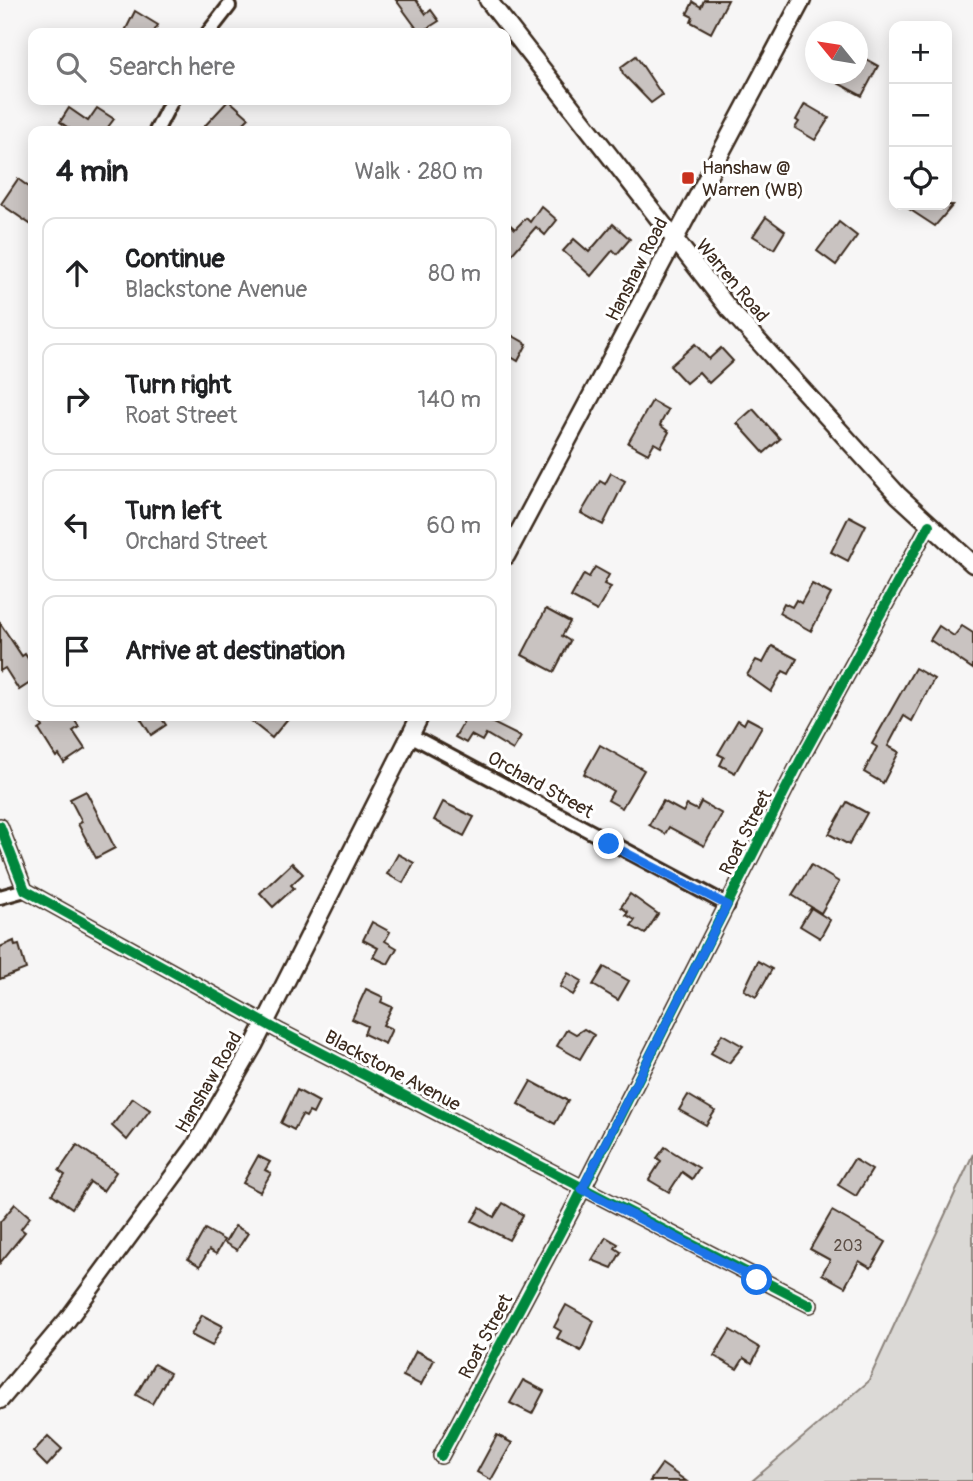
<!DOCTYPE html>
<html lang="en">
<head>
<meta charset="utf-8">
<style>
  :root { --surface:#fff; --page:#f2f2f2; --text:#202124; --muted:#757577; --line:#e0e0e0 }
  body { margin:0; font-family:Pangolin,sans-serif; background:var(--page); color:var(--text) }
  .controls { position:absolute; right:21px; top:21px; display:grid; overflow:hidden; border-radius:14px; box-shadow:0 4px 18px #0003 }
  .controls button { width:63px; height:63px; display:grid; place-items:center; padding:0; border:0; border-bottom:2px solid var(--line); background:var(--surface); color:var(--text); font:35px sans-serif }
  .compass { position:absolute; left:805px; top:21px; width:63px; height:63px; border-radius:50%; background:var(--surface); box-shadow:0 4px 18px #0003; rotate:300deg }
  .stop { position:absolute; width:21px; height:21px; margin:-16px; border:5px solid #1a73e8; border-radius:50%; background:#fff }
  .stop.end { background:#1a73e8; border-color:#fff; box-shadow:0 2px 7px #0008 }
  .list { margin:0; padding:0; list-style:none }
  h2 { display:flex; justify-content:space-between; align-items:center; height:91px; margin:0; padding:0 28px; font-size:30px }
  h2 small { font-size:23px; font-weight:400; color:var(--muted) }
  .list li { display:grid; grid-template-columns:46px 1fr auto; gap:21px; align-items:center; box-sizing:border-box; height:112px; margin:0 14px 14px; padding:0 14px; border:2px solid var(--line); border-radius:14px }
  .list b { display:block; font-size:26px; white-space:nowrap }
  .list p { margin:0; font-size:23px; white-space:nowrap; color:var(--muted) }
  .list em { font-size:23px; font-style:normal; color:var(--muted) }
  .icon { flex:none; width:38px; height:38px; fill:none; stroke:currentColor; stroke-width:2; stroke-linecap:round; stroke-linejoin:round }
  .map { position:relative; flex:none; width:973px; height:1481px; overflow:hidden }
  .search { position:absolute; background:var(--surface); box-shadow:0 4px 18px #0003; left:28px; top:28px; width:483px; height:77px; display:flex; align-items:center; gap:18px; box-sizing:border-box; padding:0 24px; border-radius:14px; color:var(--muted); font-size:26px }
  .panel { position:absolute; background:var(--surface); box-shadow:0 4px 18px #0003; left:28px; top:126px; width:483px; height:595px; border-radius:14px }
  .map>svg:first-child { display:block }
  .green { fill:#dbd9d6; stroke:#8b827a; stroke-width:2 }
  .building { fill:#c9c3c1; stroke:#3b2a1e; stroke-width:2 }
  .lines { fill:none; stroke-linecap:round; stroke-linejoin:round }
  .minor-casing { stroke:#3b2a1e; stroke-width:18 }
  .tertiary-casing { stroke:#3b2a1e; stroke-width:21 }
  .minor { stroke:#fff; stroke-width:12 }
  .tertiary { stroke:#fff; stroke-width:16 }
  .cycleway-casing { stroke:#fff; stroke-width:15 }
  .cycleway { stroke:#00873e; stroke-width:10 }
  .route { stroke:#1a73e8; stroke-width:9 }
  .poi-dot { fill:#c8321e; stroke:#fff; stroke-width:2.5 }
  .labels { text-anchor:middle; stroke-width:6; stroke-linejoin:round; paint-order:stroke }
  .number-label { font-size:16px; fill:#5e5047 }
  .poi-label { font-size:19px; fill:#3b2a1e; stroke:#fff; text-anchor:start }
  .street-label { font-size:19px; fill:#3b2a1e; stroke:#fff }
</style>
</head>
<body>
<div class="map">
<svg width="973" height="1481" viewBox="0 0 973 1481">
  <rect width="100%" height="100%" fill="#f7f6f6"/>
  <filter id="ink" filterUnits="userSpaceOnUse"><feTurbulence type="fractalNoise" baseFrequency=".0143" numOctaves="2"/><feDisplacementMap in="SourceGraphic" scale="14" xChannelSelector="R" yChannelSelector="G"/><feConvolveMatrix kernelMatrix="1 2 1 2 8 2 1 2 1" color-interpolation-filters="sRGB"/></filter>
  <g filter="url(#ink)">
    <polygon class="green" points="973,1154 973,1481 752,1481 868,1382"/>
    <g class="building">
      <polygon points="396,0 416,0 426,14 431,10 439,21 420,33"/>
      <polygon points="704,0 728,0 711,33 691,22 693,17 687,14 693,2 701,7"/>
      <polygon points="135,11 158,25 153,33 124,33"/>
      <polygon points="858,55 878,66 862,96 821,74 858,74"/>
      <polygon points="636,56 662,95 651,103 623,74 621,67"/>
      <polygon points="229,100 249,118 236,131 200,131"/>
      <polygon points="805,104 829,118 815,140 795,128 799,122 796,120"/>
      <polygon points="69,108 88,121 97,108 114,119 105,131 73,131 60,122"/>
      <polygon points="18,179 33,190 33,226 1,204"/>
      <polygon points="903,205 953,205 935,226"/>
      <polygon points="541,206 557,220 545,235 536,227 512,254 506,248 506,221 515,229 526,218 530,222"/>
      <polygon points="766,217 785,231 774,249 753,236"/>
      <polygon points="839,222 857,236 836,265 817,251"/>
      <polygon points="613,224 630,239 617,254 613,250 591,276 563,251 574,239 589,252"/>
      <polygon points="506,332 527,344 518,361 506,354"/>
      <polygon points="695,344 709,359 721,348 733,361 709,383 699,372 686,383 670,366"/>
      <polygon points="652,401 668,410 660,425 669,432 661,447 654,443 648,454 628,443"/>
      <polygon points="753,409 780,439 764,453 737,423"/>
      <polygon points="611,473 625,481 603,525 581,513 600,481 605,484"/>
      <polygon points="849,516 866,525 848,561 831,552"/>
      <polygon points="595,567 609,575 604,584 611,587 597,611 571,597 584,574 589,577"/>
      <polygon points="812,584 831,594 811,631 779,613 784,603 792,607 796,600 801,603"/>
      <polygon points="546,609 570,622 562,636 570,641 554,672 522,655"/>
      <polygon points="0,623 22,656 25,654 33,666 33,681 19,690 5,668 0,671"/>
      <polygon points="939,626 954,636 962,626 973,633 973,669 930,640"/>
      <polygon points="772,646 797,659 789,674 783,671 771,692 747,675 756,660 763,663"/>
      <polygon points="915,668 934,679 912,721 904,716 888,746 899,752 883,783 864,772 877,747 872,744"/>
      <polygon points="36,716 72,716 79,727 73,731 85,749 64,763 59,755 56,757 39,730 43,727"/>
      <polygon points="139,716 160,716 166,725 151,735"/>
      <polygon points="244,716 290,716 272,738"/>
      <polygon points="467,716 479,716 521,737 513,750 486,734 482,741 471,735 466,743 455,737"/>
      <polygon points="747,718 762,726 735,773 720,765 724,757 718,754 738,720 744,724"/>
      <polygon points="600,745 644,770 622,808 608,800 613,791 584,774"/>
      <polygon points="86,791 115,848 96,858 78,824 82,822 70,799"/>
      <polygon points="663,801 683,812 687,805 697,810 701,802 722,814 704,846 669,827 665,834 649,825"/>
      <polygon points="443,802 474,817 464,836 434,820"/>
      <polygon points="847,802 867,813 849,845 829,834"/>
      <polygon points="398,854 414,863 403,883 387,874"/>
      <polygon points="292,863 303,874 291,885 294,888 273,907 260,893"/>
      <polygon points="811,865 839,882 821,913 792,895"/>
      <polygon points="630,894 658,914 645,934 631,926 635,920 626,915 628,912 621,907"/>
      <polygon points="811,908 830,920 820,938 800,926"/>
      <polygon points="372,922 390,932 385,941 397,948 388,964 373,957 378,948 363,940"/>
      <polygon points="14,941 15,946 19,945 26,969 0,979 0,947"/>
      <polygon points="758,961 772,969 756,997 744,990"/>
      <polygon points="604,967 629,981 618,1000 593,985"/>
      <polygon points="568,973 582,981 573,995 560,987"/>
      <polygon points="366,989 383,997 381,1002 392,1007 383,1025 392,1029 385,1044 364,1034 367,1026 352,1019"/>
      <polygon points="567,1029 576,1034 584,1029 594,1035 580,1059 557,1046"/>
      <polygon points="722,1034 743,1046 729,1063 711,1053"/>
      <polygon points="531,1081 568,1101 555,1124 518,1104"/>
      <polygon points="297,1090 319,1102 313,1114 309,1112 306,1117 302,1115 294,1130 281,1123"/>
      <polygon points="688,1095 715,1111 706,1125 679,1110"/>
      <polygon points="133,1098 150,1110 127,1140 112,1126"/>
      <polygon points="77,1145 116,1172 103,1191 90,1182 72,1208 52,1194 65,1175 59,1171"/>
      <polygon points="665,1147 699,1168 692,1179 682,1172 669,1192 649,1180 661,1161 657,1158"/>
      <polygon points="258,1156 270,1162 265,1170 271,1173 260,1192 243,1183"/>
      <polygon points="854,1159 872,1170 856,1196 838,1185"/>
      <polygon points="503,1203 523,1215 509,1240 472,1221 480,1208 494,1217"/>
      <polygon points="15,1204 30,1217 21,1229 25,1232 0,1263 0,1222"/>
      <polygon points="832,1211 886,1242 871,1268 859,1261 845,1287 822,1274 830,1260 810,1249"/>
      <polygon points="235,1226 248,1233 237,1250 225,1243"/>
      <polygon points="205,1229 224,1240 216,1254 209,1250 200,1266 188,1259"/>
      <polygon points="606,1237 618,1244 615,1248 621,1252 612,1268 592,1260"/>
      <polygon points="566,1305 594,1321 581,1351 557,1338 561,1331 554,1327"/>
      <polygon points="202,1315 223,1326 212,1346 191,1335"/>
      <polygon points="730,1330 760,1348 752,1363 744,1358 737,1369 714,1356"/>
      <polygon points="416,1351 434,1360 421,1385 403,1376"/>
      <polygon points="154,1364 170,1373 152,1404 136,1395"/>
      <polygon points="523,1380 544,1391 532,1414 510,1403"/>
      <polygon points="497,1435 512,1443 491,1480 477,1472"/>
      <polygon points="48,1436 62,1449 47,1466 33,1452"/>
      <polygon points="662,1464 686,1481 650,1481"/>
    </g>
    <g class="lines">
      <g class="minor-casing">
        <g id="minor">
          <polyline points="208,33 229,6"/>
          <polyline points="156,131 172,100"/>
          <polyline points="410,735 728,905"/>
          <polyline points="0,826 25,890 281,1032 810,1305"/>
          <polyline points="0,897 25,890"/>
          <polyline points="441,1456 571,1212 800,761 929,525"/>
        </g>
      </g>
      <g class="tertiary-casing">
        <g id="tertiary">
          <polyline points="488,0 730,310 898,495 973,564"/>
          <polyline points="506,556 802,0"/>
          <polyline points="0,1400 68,1319 194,1148 254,1045 420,716"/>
        </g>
      </g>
      <use href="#minor" class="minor"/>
      <use href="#tertiary" class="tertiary"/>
      <g class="cycleway-casing">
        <g id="cycleway">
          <polyline points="0,826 25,890 281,1032 810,1305"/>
          <polyline points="441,1456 571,1212 800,761 929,525"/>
        </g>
      </g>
      <use href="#cycleway" class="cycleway"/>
    </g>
  </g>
  <g class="lines" filter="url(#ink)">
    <polyline class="route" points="609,844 727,905 582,1189 757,1280"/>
  </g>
  <rect class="poi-dot" x="681" y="171" width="14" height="14" rx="3.5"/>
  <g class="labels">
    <g class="number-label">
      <text x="848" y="1251">203</text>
    </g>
    <g class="poi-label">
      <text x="702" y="174">Hanshaw @<tspan x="702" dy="22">Warren (WB)</tspan></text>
    </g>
    <g class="street-label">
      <text transform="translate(636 269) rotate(-63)" y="7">Hanshaw Road</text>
      <text transform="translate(733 280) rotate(50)" y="7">Warren Road</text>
      <text transform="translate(541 784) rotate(29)" y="7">Orchard Street</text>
      <text transform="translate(745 832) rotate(-63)" y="7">Roat Street</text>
      <text transform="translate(393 1070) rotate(28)" y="7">Blackstone Avenue</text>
      <text transform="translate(208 1082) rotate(-60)" y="7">Hanshaw Road</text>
      <text transform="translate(485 1336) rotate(-62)" y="7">Roat Street</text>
    </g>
  </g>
</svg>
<div class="controls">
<button>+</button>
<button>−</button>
<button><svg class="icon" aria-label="locate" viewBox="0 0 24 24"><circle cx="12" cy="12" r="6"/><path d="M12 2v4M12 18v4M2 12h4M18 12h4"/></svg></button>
</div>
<svg class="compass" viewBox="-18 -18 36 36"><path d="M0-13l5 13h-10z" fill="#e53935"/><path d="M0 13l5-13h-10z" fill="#757577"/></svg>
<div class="stop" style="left:757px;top:1280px"></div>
<div class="stop end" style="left:609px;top:844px"></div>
<div class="search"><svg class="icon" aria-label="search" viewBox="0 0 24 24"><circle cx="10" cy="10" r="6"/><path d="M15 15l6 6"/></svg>Search here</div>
<section class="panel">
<h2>4 min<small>Walk · 280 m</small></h2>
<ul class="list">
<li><svg class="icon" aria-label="ahead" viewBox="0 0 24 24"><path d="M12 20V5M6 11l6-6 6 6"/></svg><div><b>Continue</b><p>Blackstone Avenue</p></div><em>80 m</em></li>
<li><svg class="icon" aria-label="right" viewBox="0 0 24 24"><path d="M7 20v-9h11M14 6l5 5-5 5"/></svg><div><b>Turn right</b><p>Roat Street</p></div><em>140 m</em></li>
<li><svg class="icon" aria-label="left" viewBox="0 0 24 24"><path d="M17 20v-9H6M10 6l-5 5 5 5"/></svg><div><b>Turn left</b><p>Orchard Street</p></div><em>60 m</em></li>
<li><svg class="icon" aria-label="arrive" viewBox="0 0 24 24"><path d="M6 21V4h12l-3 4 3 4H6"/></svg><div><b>Arrive at destination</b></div></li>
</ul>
</section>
</div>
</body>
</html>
